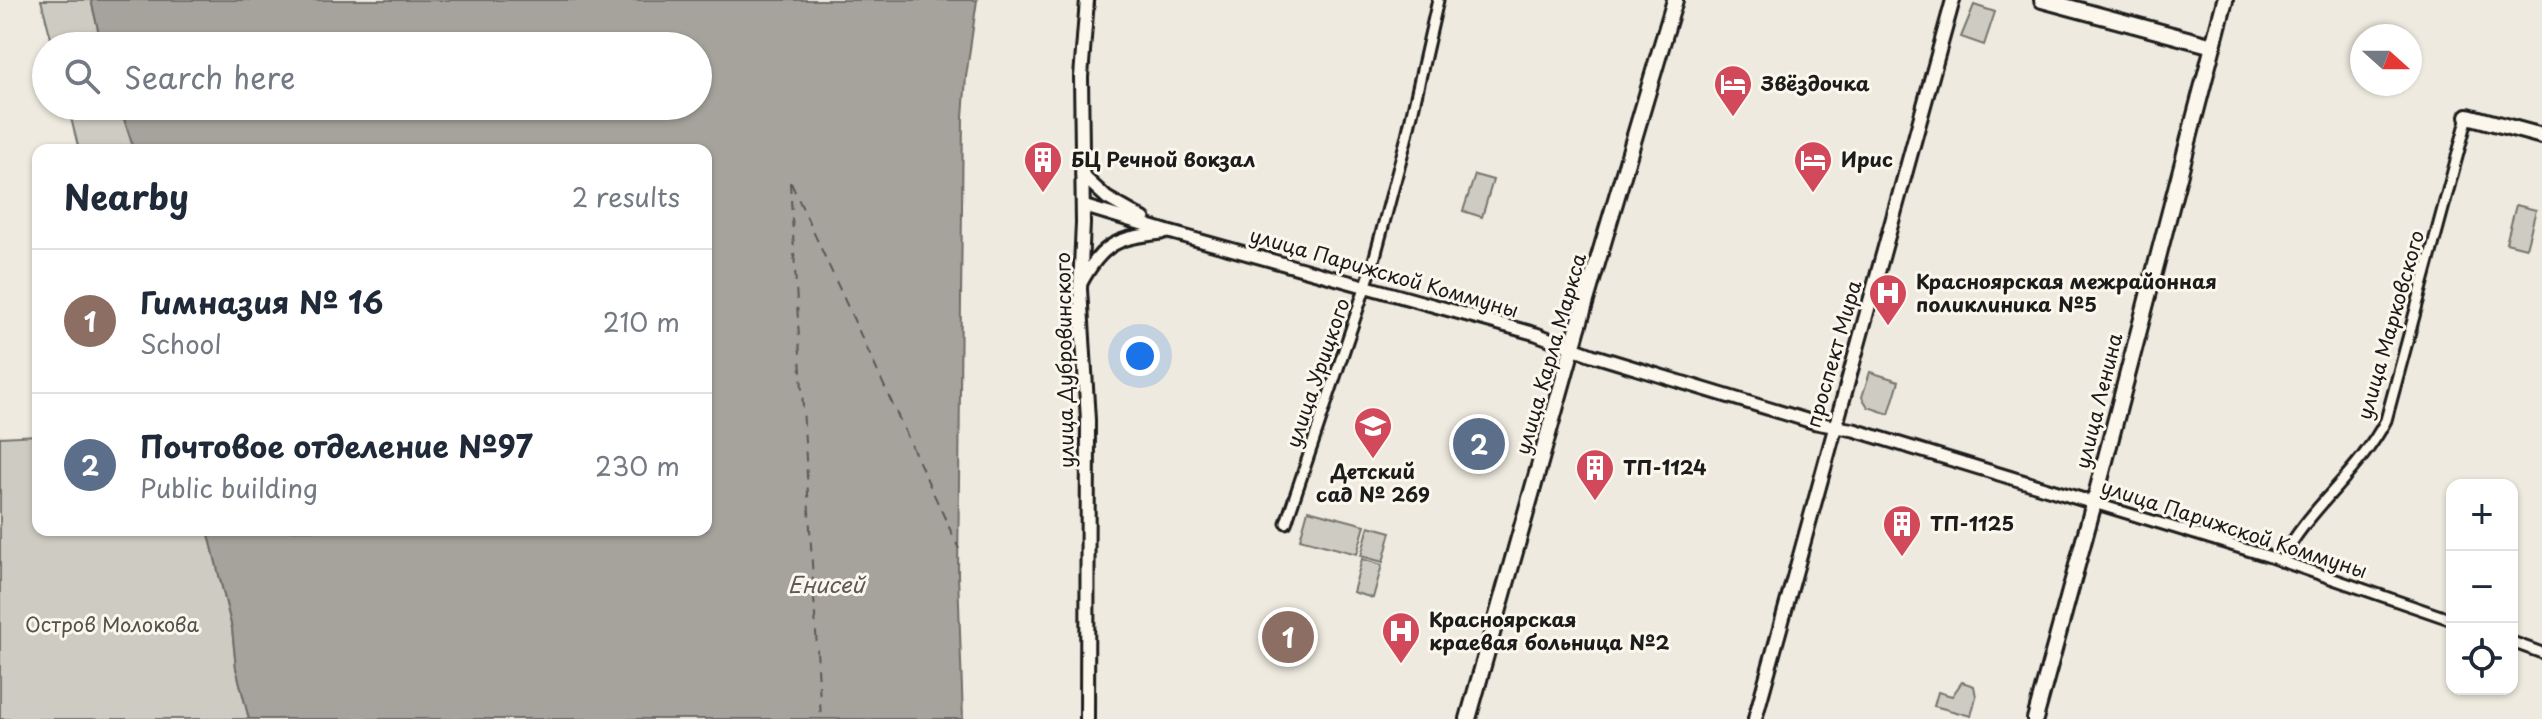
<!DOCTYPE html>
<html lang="en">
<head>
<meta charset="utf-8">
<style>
  :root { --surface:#fff; --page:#f6f6f7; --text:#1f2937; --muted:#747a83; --line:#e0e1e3; --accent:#0b8043 }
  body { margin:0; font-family:"Playpen Sans",sans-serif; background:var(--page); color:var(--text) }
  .controls { position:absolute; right:24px; bottom:24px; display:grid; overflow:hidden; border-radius:16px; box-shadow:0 2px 6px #0004 }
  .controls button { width:72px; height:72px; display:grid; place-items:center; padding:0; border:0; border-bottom:2px solid var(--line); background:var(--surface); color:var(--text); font:40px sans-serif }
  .compass { position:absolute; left:2350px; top:24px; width:72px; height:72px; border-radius:50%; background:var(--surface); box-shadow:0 2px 6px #0004; rotate:111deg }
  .you { position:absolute; left:1140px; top:356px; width:28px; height:28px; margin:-20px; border:6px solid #fff; border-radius:50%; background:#1a73e8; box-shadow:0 0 0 12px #1a73e833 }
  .badge { display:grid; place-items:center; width:52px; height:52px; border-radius:50%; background:var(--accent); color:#fff; font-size:26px; font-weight:700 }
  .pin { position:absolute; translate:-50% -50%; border:4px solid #fff; box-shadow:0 2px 8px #0006 }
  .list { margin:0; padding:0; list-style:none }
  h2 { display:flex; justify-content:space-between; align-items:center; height:104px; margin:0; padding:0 32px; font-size:34px }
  h2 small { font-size:26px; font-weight:400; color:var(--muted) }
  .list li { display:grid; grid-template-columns:52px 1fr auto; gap:24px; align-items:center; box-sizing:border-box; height:144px; padding:0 32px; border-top:2px solid var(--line) }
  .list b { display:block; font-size:30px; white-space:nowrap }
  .list p { margin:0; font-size:26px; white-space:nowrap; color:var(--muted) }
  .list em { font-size:26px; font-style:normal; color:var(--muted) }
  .icon { flex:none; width:44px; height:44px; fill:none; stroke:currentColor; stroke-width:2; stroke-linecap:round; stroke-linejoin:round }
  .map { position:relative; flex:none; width:2542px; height:719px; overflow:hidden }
  .search { position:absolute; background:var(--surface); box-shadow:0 2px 6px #0004; left:32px; top:32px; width:680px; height:88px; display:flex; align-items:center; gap:20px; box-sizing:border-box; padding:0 28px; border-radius:44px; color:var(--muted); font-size:30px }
  .panel { position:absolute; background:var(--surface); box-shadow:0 2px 6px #0004; left:32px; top:144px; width:680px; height:392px; border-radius:16px }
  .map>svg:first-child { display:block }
  .green { fill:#ceccc2; stroke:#75746f; stroke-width:2 }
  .water { fill:#a6a39d; stroke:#6f6d69; stroke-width:2 }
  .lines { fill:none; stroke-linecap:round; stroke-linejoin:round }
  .ferry { stroke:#5a5956; stroke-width:2; stroke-dasharray:10 8; stroke-linecap:butt }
  .minor-casing { stroke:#1c1c1c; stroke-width:15 }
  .tertiary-casing { stroke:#1c1c1c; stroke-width:17 }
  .secondary-casing { stroke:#1c1c1c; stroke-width:18 }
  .primary-casing { stroke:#1c1c1c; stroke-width:20 }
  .minor { stroke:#fbf7ec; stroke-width:9 }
  .tertiary { stroke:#fbf7ec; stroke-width:11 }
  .secondary { stroke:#fbf7ec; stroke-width:12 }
  .primary { stroke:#fbf7ec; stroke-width:14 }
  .labels { text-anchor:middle; stroke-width:6; stroke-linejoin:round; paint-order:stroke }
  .poi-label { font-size:20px; font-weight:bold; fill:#1c1c1c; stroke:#fbf7ec; text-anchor:start }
  .street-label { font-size:20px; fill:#1c1c1c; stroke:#fbf7ec }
  .park-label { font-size:20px; fill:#51514e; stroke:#fbf7ec }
  .water-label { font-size:22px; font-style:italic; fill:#5a5956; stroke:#fbf7ec }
</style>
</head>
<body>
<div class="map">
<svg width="2542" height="719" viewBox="0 0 2542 719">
  <rect width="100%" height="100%" fill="#eeeadf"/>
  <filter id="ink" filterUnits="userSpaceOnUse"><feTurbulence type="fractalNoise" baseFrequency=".0125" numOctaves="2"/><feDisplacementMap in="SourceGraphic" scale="16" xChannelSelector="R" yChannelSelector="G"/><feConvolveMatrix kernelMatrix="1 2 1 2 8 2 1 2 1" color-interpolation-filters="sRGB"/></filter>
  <g filter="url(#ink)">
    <g class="green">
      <polygon points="41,0 91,0 102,46 53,46"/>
      <polygon points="1974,5 1995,12 1984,45 1961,37"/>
      <polygon points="68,106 120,106 134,150 79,150"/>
      <polygon points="1475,175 1493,180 1482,217 1463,211"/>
      <polygon points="2516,205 2536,210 2526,248 2506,243"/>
      <polygon points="1870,372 1899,381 1889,414 1868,407 1862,397"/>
      <polygon points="38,435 38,530 208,530 232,628 236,668 249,719 0,719 0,437"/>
      <polygon points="1308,510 1365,525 1357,554 1300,539"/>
      <polygon points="1369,526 1391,532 1383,562 1361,556"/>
      <polygon points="1362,559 1382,565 1373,598 1353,592"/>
      <polygon points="1962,682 1974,686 1976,697 1971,716 1934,706 1938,692 1952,696"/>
    </g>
    <polygon class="water" points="91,0 977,0 966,77 963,117 958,574 963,719 249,719 236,668 232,628 208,530 706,530 706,150 134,150 120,106 698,106 698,46 102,46"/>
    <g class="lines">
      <g class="ferry">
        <polyline points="790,182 821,719"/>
        <polyline points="791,183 959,549"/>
      </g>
      <g class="minor-casing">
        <g id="minor">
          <polyline points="2094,503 2267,556 2452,620"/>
          <polyline points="1286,523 1373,264 1406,140 1438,0"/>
          <path d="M2281 561C2308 508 2359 473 2386 420L2468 116"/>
          <polyline points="2512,642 2542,653"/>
        </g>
      </g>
      <g class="tertiary-casing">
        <g id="tertiary">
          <polyline points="1082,175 1107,198 1144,219"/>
          <polyline points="1083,206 1169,232 1536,334 1592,355 1816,423 1854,430 2094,503"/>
          <path d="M1081 283C1103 242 1118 238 1162 233"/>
        </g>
      </g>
      <g class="secondary-casing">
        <g id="secondary">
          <polyline points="1087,0 1081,77 1083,223 1080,289 1088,420 1087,719"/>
          <polyline points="1755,719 1953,0"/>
        </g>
      </g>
      <g class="primary-casing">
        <g id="primary">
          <polyline points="2042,0 2213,46"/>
          <polyline points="2468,116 2542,136"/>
          <polyline points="1468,719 1577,331 1675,0"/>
          <polyline points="2035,719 2094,503 2225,0"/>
        </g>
      </g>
      <use href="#minor" class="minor"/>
      <use href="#tertiary" class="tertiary"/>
      <use href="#secondary" class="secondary"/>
      <use href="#primary" class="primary"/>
    </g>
  </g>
  <defs>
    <g id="hotel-pin" transform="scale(2)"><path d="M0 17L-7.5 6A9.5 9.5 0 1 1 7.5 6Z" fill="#d1495b" stroke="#fbf7ec"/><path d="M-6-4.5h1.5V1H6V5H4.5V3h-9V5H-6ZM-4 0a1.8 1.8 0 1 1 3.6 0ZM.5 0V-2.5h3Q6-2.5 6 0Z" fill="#fff"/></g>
    <g id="building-pin" transform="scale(2)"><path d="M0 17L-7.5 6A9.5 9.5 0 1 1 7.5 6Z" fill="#d1495b" stroke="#fbf7ec"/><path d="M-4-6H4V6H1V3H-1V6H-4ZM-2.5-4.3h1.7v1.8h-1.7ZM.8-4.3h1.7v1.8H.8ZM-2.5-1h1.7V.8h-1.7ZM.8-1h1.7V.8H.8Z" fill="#fff"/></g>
    <g id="hospital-pin" transform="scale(2)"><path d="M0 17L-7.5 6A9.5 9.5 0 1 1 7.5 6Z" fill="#d1495b" stroke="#fbf7ec"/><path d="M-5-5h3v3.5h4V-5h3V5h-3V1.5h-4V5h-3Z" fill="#fff"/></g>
    <g id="school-pin" transform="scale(2)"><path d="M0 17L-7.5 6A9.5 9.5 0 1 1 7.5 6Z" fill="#d1495b" stroke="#fbf7ec"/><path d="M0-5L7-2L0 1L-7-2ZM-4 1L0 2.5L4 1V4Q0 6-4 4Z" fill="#fff"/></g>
  </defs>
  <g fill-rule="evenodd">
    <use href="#hotel-pin" x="1733" y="84"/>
    <use href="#building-pin" x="1043" y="160"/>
    <use href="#hotel-pin" x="1813" y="160"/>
    <use href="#hospital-pin" x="1888" y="293"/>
    <use href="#school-pin" x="1373" y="426"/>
    <use href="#building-pin" x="1595" y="468"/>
    <use href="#building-pin" x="1902" y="524"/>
    <use href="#hospital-pin" x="1401" y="631"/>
  </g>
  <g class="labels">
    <g class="poi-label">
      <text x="1761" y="91">Звёздочка</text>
      <text x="1071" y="167">БЦ Речной вокзал</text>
      <text x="1841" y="167">Ирис</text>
      <text x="1916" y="289">Красноярская межрайонная<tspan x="1916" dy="23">поликлиника №5</tspan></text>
      <text x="1623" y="475">ТП-1124</text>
      <text x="1373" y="479" text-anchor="middle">Детский<tspan x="1373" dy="23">сад № 269</tspan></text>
      <text x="1930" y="531">ТП-1125</text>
      <text x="1429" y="627">Красноярская<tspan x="1429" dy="23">краевая больница №2</tspan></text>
    </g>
    <g class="street-label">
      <text transform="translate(1384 273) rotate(16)" y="7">улица Парижской Коммуны</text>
      <text transform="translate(2391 325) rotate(-74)" y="7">улица Марковского</text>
      <text transform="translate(1551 354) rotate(-74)" y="7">улица Карла Маркса</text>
      <text transform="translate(1834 354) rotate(-74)" y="7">проспект Мира</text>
      <text transform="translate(1065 360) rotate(-91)" y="7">улица Дубровинского</text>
      <text transform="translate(1318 373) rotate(-71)" y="7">улица Урицкого</text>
      <text transform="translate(2099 401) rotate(-76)" y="7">улица Ленина</text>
      <text transform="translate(2234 529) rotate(18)" y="7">улица Парижской Коммуны</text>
    </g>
    <g class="park-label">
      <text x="112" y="632">Остров Молокова</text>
    </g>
    <g class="water-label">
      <text x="826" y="593">Енисей</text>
    </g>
  </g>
</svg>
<div class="controls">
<button>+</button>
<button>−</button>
<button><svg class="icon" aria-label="locate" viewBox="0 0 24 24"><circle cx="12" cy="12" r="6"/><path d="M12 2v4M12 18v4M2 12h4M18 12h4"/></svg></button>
</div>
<svg class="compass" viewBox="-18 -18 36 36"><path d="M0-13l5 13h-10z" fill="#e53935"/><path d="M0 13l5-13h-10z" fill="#747a83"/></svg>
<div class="you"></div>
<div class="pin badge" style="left:1288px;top:637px;background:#8d6e63">1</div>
<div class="pin badge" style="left:1479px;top:444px;background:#5c6f8a">2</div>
<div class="search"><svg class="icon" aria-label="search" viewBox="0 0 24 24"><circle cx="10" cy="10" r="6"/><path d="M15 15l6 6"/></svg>Search here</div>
<section class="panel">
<h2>Nearby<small>2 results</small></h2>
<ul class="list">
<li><span class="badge" style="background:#8d6e63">1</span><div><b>Гимназия № 16</b><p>School</p></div><em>210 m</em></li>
<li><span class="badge" style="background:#5c6f8a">2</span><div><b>Почтовое отделение №97</b><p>Public building</p></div><em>230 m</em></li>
</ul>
</section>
</div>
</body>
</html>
